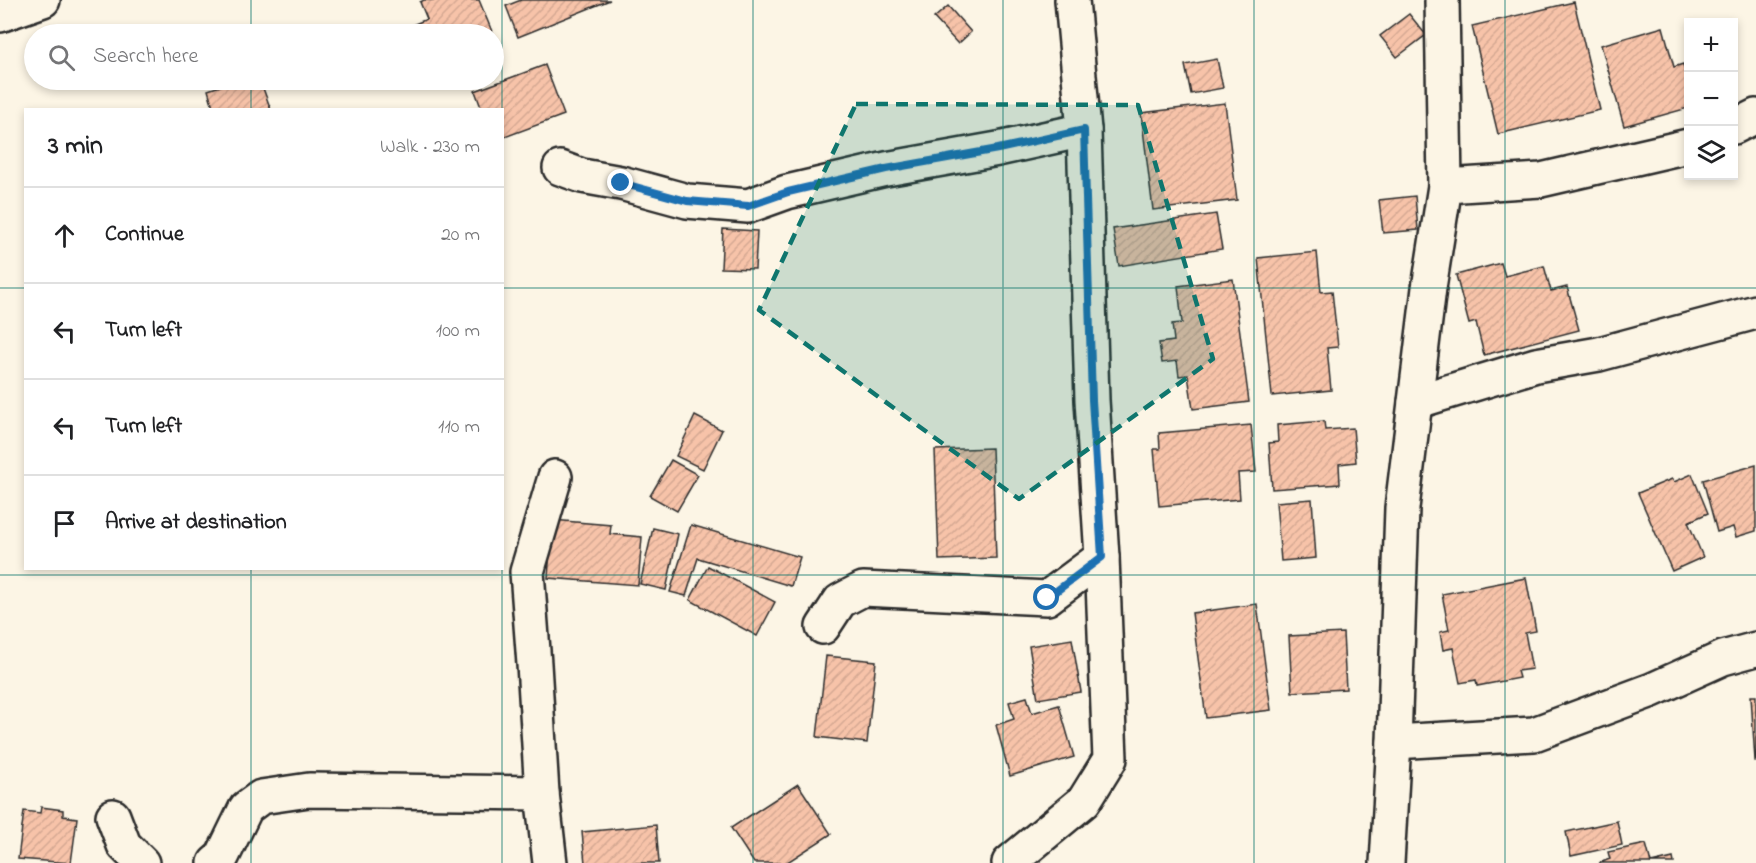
<!DOCTYPE html>
<html lang="en">
<head>
<meta charset="utf-8">
<style>
  :root { --surface:#fff; --page:#f6f6f6; --text:#202124; --muted:#757577; --line:#e0e0e0 }
  body { margin:0; font-family:"Indie Flower",sans-serif; background:var(--page); color:var(--text) }
  .controls { position:absolute; right:18px; top:18px; display:grid; overflow:hidden; border-radius:0px; box-shadow:0 3px 9px #0003 }
  .controls button { width:54px; height:54px; display:grid; place-items:center; padding:0; border:0; border-bottom:2px solid var(--line); background:var(--surface); color:var(--text); font:30px sans-serif }
  .stop { position:absolute; width:18px; height:18px; margin:-14px; border:4px solid #1f6fb2; border-radius:50%; background:#fff }
  .stop.end { background:#1f6fb2; border-color:#fff; box-shadow:0 2px 6px #0008 }
  .list { margin:0; padding:0; list-style:none }
  h2 { display:flex; justify-content:space-between; align-items:center; height:78px; margin:0; padding:0 24px; font-size:26px }
  h2 small { font-size:20px; font-weight:400; color:var(--muted) }
  .list li { display:grid; grid-template-columns:39px 1fr auto; gap:18px; align-items:center; box-sizing:border-box; height:96px; padding:0 24px; border-top:2px solid var(--line) }
  .list b { display:block; font-size:22px; white-space:nowrap }
  .list em { font-size:20px; font-style:normal; color:var(--muted) }
  .icon { flex:none; width:33px; height:33px; fill:none; stroke:currentColor; stroke-width:2; stroke-linecap:round; stroke-linejoin:round }
  .map { position:relative; flex:none; width:1756px; height:863px; overflow:hidden }
  .search { position:absolute; background:var(--surface); box-shadow:0 3px 9px #0003; left:24px; top:24px; width:480px; height:66px; display:flex; align-items:center; gap:15px; box-sizing:border-box; padding:0 21px; border-radius:33px; color:var(--muted); font-size:22px }
  .panel { position:absolute; background:var(--surface); box-shadow:0 3px 9px #0003; left:24px; top:108px; width:480px; height:462px; border-radius:0px }
  .map>svg:first-child { display:block }
  .building { fill:url(#building-hatch); stroke:#2b2b2b; stroke-width:1.5 }
  .lines { fill:none; stroke-linecap:round; stroke-linejoin:round }
  .minor-casing { stroke:#2b2b2b; stroke-width:38 }
  .minor { stroke:#fcf5e5; stroke-width:33 }
  .route { stroke:#1f6fb2; stroke-width:8 }
  .marked { fill:#0f766e; fill-opacity:0.2; stroke:#0f766e; stroke-width:4.5; stroke-dasharray:12 8; stroke-linejoin:round }
  .grid { fill:none; stroke:#0f766e; stroke-width:1.5; stroke-opacity:0.55 }
</style>
</head>
<body>
<div class="map">
<svg width="1756" height="863" viewBox="0 0 1756 863">
  <defs>
    <pattern id="building-hatch" width="6" height="6" patternUnits="userSpaceOnUse" patternTransform="scale(1.5)"><rect width="6" height="6" fill="#f7c3a9"/><path d="M-1 1l2-2M0 6l6-6M5 7l2-2" fill="none" stroke="#d4a892"/></pattern>
  </defs>
  <rect width="100%" height="100%" fill="#fcf5e5"/>
  <filter id="ink" filterUnits="userSpaceOnUse"><feTurbulence type="fractalNoise" baseFrequency=".0167" numOctaves="2"/><feDisplacementMap in="SourceGraphic" scale="12" xChannelSelector="R" yChannelSelector="G"/><feConvolveMatrix kernelMatrix="1 2 1 2 8 2 1 2 1" color-interpolation-filters="sRGB"/></filter>
  <g filter="url(#ink)">
    <g class="building">
      <polygon points="424,0 479,0 493,34 414,34 410,26 427,19 420,2"/>
      <polygon points="521,0 610,0 518,37 506,6"/>
      <polygon points="1574,2 1600,110 1498,134 1472,26"/>
      <polygon points="948,6 971,32 958,44 934,18"/>
      <polygon points="1409,14 1426,35 1397,57 1380,36"/>
      <polygon points="1663,27 1674,67 1683,64 1688,84 1688,108 1624,126 1601,45"/>
      <polygon points="494,35 500,52 494,55"/>
      <polygon points="1217,59 1223,88 1191,94 1185,65"/>
      <polygon points="545,65 564,115 502,138 502,110 482,110 475,91"/>
      <polygon points="238,80 260,80 271,110 214,110 208,90"/>
      <polygon points="433,80 459,80 436,88"/>
      <polygon points="1225,103 1237,200 1153,210 1141,113"/>
      <polygon points="1415,196 1418,230 1383,233 1379,200"/>
      <polygon points="1216,214 1222,249 1119,266 1113,229"/>
      <polygon points="723,229 757,231 755,269 721,268"/>
      <polygon points="1317,252 1321,292 1332,291 1338,347 1327,348 1331,390 1272,396 1258,258"/>
      <polygon points="1501,263 1505,276 1544,266 1551,291 1567,287 1579,330 1484,355 1476,322 1469,324 1456,275"/>
      <polygon points="1233,279 1249,402 1193,409 1188,375 1179,376 1177,361 1162,363 1159,343 1174,341 1172,324 1182,323 1178,286"/>
      <polygon points="695,416 722,430 703,469 676,456"/>
      <polygon points="1324,421 1325,430 1353,428 1356,462 1339,464 1340,484 1272,489 1269,443 1278,442 1277,425"/>
      <polygon points="1251,425 1256,472 1238,473 1240,499 1159,506 1154,449 1160,449 1159,433"/>
      <polygon points="992,448 996,558 939,560 935,450"/>
      <polygon points="671,460 698,475 677,511 650,496"/>
      <polygon points="1756,465 1756,531 1736,537 1733,527 1717,532 1703,480"/>
      <polygon points="1692,474 1708,513 1688,522 1703,557 1672,571 1638,493 1672,479 1674,482"/>
      <polygon points="1312,499 1316,558 1281,561 1276,502"/>
      <polygon points="552,520 611,525 610,534 642,537 638,585 548,578"/>
      <polygon points="691,525 800,557 791,586 698,558 686,596 670,592"/>
      <polygon points="653,528 678,534 666,590 640,584"/>
      <polygon points="708,566 775,602 757,636 690,600"/>
      <polygon points="1526,578 1536,631 1525,633 1532,669 1517,671 1519,678 1477,686 1476,680 1460,683 1453,648 1443,650 1440,632 1449,630 1442,594"/>
      <polygon points="1257,604 1271,710 1206,718 1192,613"/>
      <polygon points="1343,633 1346,689 1292,692 1289,636"/>
      <polygon points="1072,639 1081,692 1038,699 1029,646"/>
      <polygon points="826,656 876,661 867,743 817,737"/>
      <polygon points="1751,696 1756,696 1756,761 1755,761"/>
      <polygon points="1027,697 1032,713 1059,705 1074,757 1010,776 996,725 1014,719 1009,702"/>
      <polygon points="798,784 831,834 786,863 754,863 731,828"/>
      <polygon points="41,807 63,810 63,816 77,818 71,863 18,859 24,811 40,813"/>
      <polygon points="1617,821 1622,845 1571,856 1566,832"/>
      <polygon points="656,825 659,863 585,863 582,832"/>
      <polygon points="1646,844 1651,863 1673,858 1674,863 1599,863 1610,859 1608,852"/>
    </g>
    <g class="lines">
      <g class="minor-casing">
        <g id="minor">
          <polyline points="0,15 43,0"/>
          <polyline points="1734,127 1756,116"/>
          <polyline points="560,168 582,176 621,183 687,201 748,206 787,192 886,169 998,149 1084,130"/>
          <polyline points="1445,186 1541,180 1688,146"/>
          <polyline points="1415,402 1536,365 1599,354 1756,312"/>
          <polyline points="823,627 840,601 863,589 1047,598 1102,557 1092,400 1084,130 1072,0"/>
          <polyline points="1394,742 1534,734 1652,690 1723,658 1756,649"/>
          <polyline points="113,816 124,845 142,863"/>
          <polyline points="215,863 222,857 246,808 261,797 309,790 542,793"/>
          <polyline points="550,863 542,793 534,664 527,572 555,477"/>
          <polyline points="1009,863 1084,801 1110,759 1102,557"/>
          <polyline points="1387,863 1394,742 1402,508 1429,288 1445,186 1442,0"/>
        </g>
      </g>
      <use href="#minor" class="minor"/>
    </g>
  </g>
  <g class="lines" filter="url(#ink)">
    <polyline class="route" points="621,183 687,201 748,206 788,192 886,169 998,149 1084,130 1092,400 1102,557 1047,598"/>
  </g>
  <path class="marked" d="M856 104 1138 105 1213 359 1019 499 759 310Z"/>
  <path class="grid" d="M251 0V34M502 0V110M753 0V863M1003 0V863M1254 0V863M1505 0V863M251 80V110M0 288H26M502 288H1756M251 568V863M502 568V863M0 575H1756"/>
</svg>
<div class="controls">
<button>+</button>
<button>−</button>
<button><svg class="icon" aria-label="layers" viewBox="0 0 24 24"><path d="M12 4l9 5-9 5-9-5zM3 14l9 5 9-5"/></svg></button>
</div>
<div class="stop" style="left:1047px;top:598px"></div>
<div class="stop end" style="left:621px;top:183px"></div>
<div class="search"><svg class="icon" aria-label="search" viewBox="0 0 24 24"><circle cx="10" cy="10" r="6"/><path d="M15 15l6 6"/></svg>Search here</div>
<section class="panel">
<h2>3 min<small>Walk · 230 m</small></h2>
<ul class="list">
<li><svg class="icon" aria-label="ahead" viewBox="0 0 24 24"><path d="M12 20V5M6 11l6-6 6 6"/></svg><div><b>Continue</b></div><em>20 m</em></li>
<li><svg class="icon" aria-label="left" viewBox="0 0 24 24"><path d="M17 20v-9H6M10 6l-5 5 5 5"/></svg><div><b>Turn left</b></div><em>100 m</em></li>
<li><svg class="icon" aria-label="left" viewBox="0 0 24 24"><path d="M17 20v-9H6M10 6l-5 5 5 5"/></svg><div><b>Turn left</b></div><em>110 m</em></li>
<li><svg class="icon" aria-label="arrive" viewBox="0 0 24 24"><path d="M6 21V4h12l-3 4 3 4H6"/></svg><div><b>Arrive at destination</b></div></li>
</ul>
</section>
</div>
</body>
</html>
